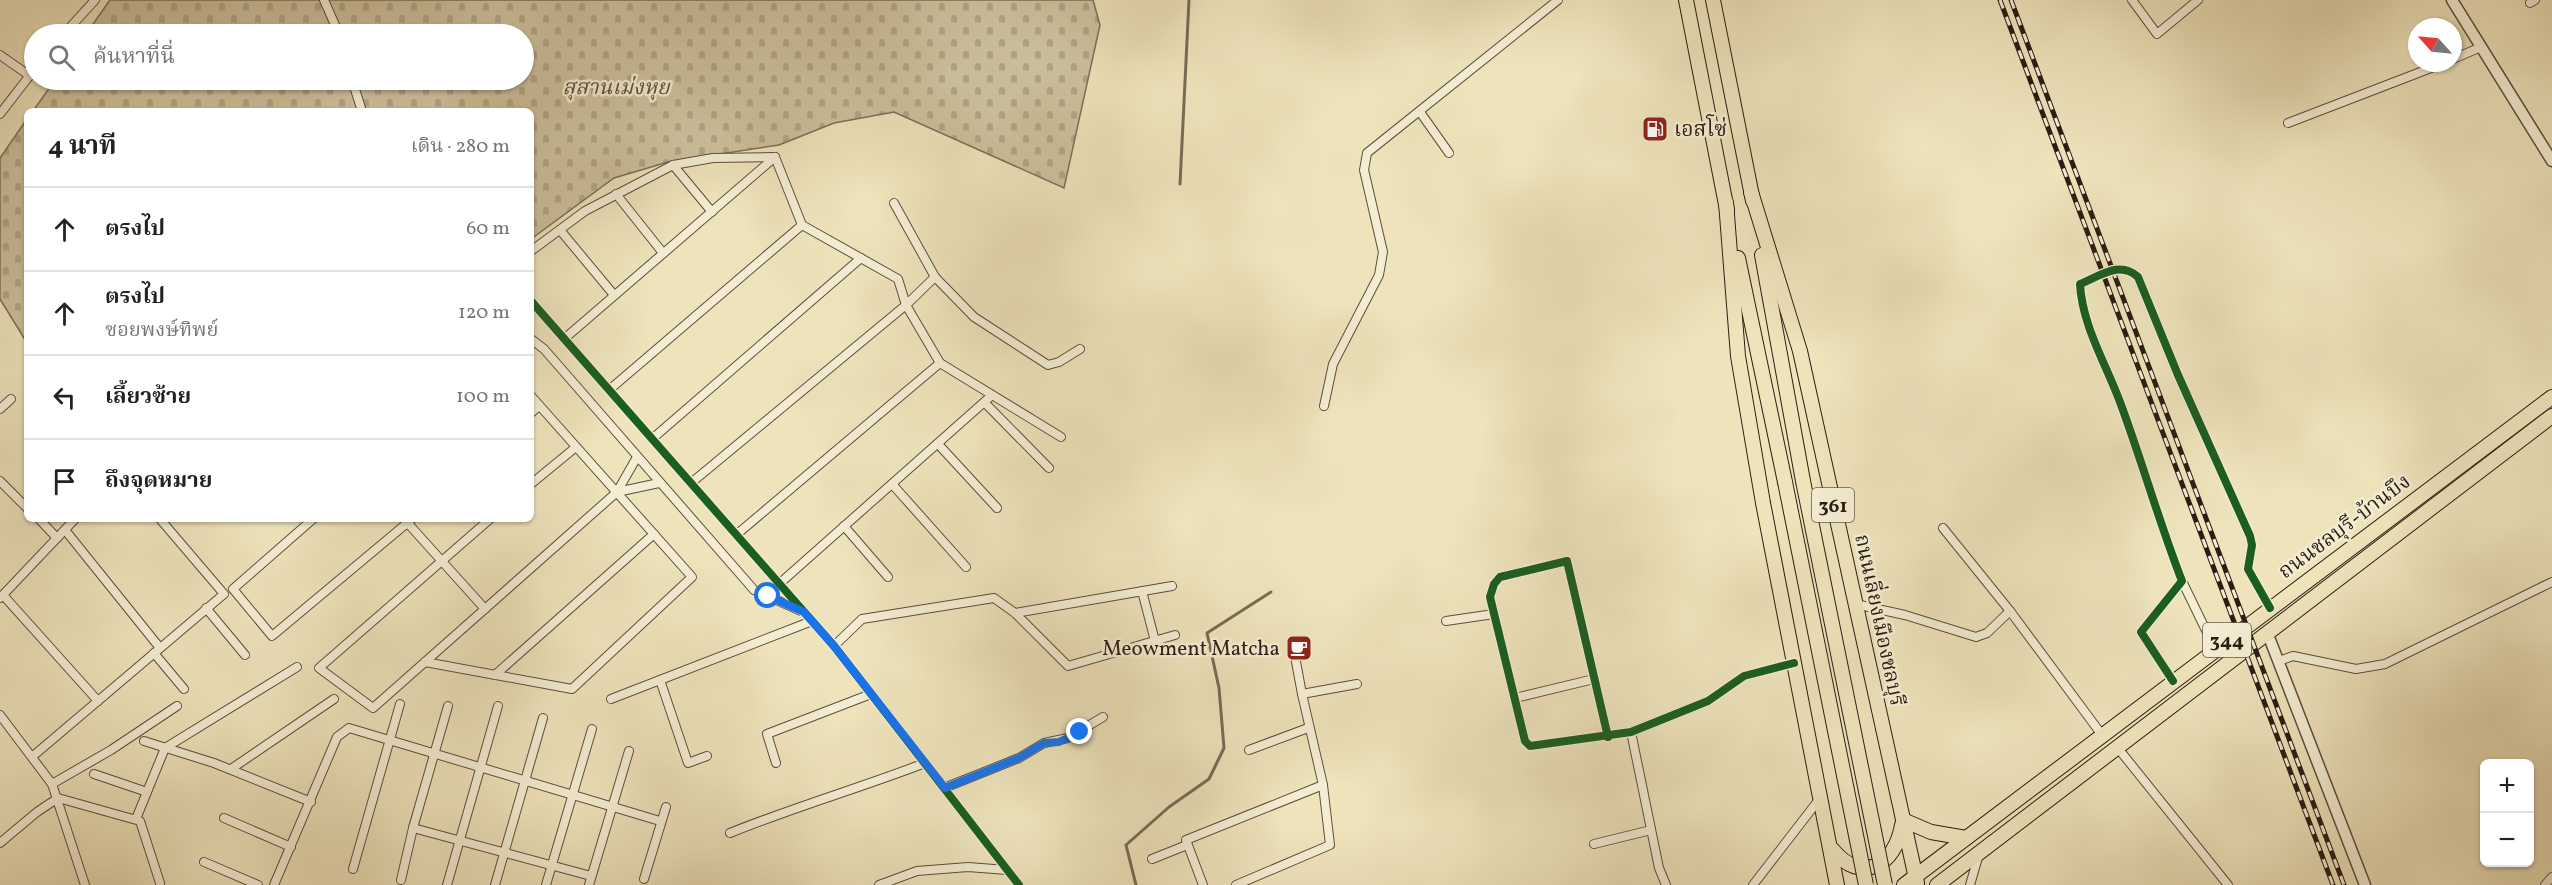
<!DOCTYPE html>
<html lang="th">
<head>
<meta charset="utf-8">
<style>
  :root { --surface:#fff; --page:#f6f6f6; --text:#222; --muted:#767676; --line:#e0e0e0 }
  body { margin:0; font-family:Vollkorn,"Noto Serif Thai",serif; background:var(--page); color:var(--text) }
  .controls { position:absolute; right:18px; bottom:18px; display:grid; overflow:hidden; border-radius:9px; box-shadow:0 2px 4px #0004 }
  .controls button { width:54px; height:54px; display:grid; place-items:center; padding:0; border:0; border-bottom:2px solid var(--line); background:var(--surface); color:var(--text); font:30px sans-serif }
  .compass { position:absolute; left:2408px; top:18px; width:54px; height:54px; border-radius:50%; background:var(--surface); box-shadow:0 2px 4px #0004; rotate:297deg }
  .stop { position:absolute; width:18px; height:18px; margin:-14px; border:4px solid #1a73e8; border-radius:50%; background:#fff }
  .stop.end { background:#1a73e8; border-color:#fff; box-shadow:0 2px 6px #0008 }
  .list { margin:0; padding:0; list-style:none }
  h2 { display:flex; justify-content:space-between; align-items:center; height:78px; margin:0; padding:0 24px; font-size:26px }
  h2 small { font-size:20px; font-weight:400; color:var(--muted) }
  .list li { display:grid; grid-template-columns:39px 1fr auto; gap:18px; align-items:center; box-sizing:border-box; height:84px; padding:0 24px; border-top:2px solid var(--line) }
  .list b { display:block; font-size:22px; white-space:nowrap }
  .list p { margin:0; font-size:20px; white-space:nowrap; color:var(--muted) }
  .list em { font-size:20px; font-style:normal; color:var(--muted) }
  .icon { flex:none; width:33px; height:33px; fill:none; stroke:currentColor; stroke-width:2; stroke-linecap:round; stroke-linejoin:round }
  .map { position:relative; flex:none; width:2552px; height:885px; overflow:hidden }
  .search { position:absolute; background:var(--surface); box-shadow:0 2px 4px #0004; left:24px; top:24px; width:510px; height:66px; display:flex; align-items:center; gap:15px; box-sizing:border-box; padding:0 21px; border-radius:33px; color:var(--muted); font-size:22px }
  .panel { position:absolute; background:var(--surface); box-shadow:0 2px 4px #0004; left:24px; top:108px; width:510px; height:414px; border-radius:9px }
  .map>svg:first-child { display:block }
  .cemetery { fill:url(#cemetery-stones); stroke:#7c6f58; stroke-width:1.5 }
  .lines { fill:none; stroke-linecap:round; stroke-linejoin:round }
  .stream { stroke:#776c55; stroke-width:3 }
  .minor-casing { stroke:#5b4e3c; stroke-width:10 }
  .tertiary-casing { stroke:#5b4e3c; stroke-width:13 }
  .trunk-casing { stroke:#2a1d12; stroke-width:16 }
  .minor { stroke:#f4edd3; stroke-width:8 }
  .tertiary { stroke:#f4edd3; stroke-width:10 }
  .trunk { stroke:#eee3bb; stroke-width:14 }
  .rail-casing { stroke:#2a1d12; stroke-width:5 }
  .rail { stroke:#f4edd3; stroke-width:3; stroke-dasharray:9; stroke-linecap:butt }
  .trunk-bridge-casing { stroke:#2a1d12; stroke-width:16; stroke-linecap:butt }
  .trunk-bridge { stroke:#eee3bb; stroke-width:14 }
  .cycleway-casing { stroke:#f4edd3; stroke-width:11 }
  .cycleway { stroke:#1b5e20; stroke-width:8 }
  .route { stroke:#1a73e8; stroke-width:8 }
  .labels { text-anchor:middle; stroke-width:5; stroke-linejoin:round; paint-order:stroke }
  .shield { fill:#f4edd3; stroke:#675b4c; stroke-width:1.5 }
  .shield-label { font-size:20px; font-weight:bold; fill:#2a1d12 }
  .park-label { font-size:21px; font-style:italic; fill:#5b4e3c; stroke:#f4edd3 }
  .poi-label { font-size:21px; fill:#2a1d12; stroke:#f4edd3; text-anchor:start }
  .street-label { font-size:21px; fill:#2a1d12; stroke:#f4edd3 }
</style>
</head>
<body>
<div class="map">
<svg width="2552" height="885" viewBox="0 0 2552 885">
  <defs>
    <pattern id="cemetery-stones" width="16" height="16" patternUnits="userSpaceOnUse" patternTransform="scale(1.5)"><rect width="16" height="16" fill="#cdc19e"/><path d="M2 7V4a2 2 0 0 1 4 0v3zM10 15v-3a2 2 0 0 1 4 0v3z" fill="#b0a587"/></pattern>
  </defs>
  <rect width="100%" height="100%" fill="#eee3bb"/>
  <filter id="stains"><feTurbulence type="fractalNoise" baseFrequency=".00333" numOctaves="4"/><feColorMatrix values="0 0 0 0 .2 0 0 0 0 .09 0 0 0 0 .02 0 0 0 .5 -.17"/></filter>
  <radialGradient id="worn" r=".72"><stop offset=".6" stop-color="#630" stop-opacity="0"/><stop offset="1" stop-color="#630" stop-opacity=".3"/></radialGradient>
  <g class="cemetery">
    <polygon points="110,0 1093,0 1100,25 1064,188 894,112 834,123 779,145 668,162 614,178 531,239 531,111 33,111 55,80 524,80 524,34 86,34"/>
    <polygon points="27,119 27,343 0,299 0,158"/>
  </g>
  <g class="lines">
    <g class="stream">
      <polyline points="1180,184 1189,0"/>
      <polyline points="1136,885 1126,845 1169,807 1209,779 1224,748 1219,688 1207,633 1271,592"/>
    </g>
    <g class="minor-casing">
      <g id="minor">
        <polyline points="324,0 339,34"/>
        <polyline points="2132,0 2157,34 2198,0"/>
        <polyline points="2530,3 2535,0"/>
        <polyline points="64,34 95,0"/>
        <polyline points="0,55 30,76"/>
        <polyline points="2453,59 2481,47"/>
        <polyline points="352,80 362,111"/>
        <polyline points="1420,112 1449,153"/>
        <polyline points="0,114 34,70"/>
        <polyline points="2288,123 2444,63"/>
        <polyline points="775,157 802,225 898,279 906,305 940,363 1061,437"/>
        <polyline points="673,165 712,212"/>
        <polyline points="616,194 663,253"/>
        <polyline points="894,203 935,277 974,317 1048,365 1059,362 1080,349"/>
        <polyline points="560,230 614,295"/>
        <polyline points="531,251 585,211 673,165 713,158 775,157"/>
        <polyline points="531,301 834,646 1019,885"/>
        <polyline points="531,339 544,349 754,590 801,611"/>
        <polyline points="564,339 775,157"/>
        <polyline points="609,390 802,225"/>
        <polyline points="985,403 1049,468"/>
        <polyline points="1324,406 1333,364 1379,275 1383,252 1364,170 1367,153 1558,0"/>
        <polyline points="0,409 11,399"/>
        <polyline points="531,413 539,406"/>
        <polyline points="652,439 861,258"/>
        <polyline points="938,444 997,508"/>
        <polyline points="637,457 617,492 659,483"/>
        <polyline points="0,481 27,508"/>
        <polyline points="691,483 906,305 935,277"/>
        <polyline points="531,484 576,447"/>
        <polyline points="892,484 966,567"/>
        <polyline points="39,519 57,538"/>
        <polyline points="313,519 233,589 272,636 412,519"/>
        <polyline points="404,519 485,609"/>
        <polyline points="490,519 319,668 373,708 617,492"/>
        <polyline points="844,526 888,577"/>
        <polyline points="1943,528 2010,611 2102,735"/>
        <polyline points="65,530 160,648"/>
        <polyline points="736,535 940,363"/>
        <polyline points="2182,581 2215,649"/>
        <polyline points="779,584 991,396"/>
        <polyline points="1142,591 1155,641"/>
        <polyline points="3,595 98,701"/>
        <polyline points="0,598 75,519"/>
        <polyline points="1855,604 1905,615 1976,637 1987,633 2010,611"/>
        <polyline points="206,608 245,655"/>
        <polyline points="1015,613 1172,586"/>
        <polyline points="1446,621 1494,614"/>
        <polyline points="834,646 862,619 994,598 1015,613 1068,666 1175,635"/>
        <polyline points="1294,651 1302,694"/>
        <polyline points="154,653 184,689"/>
        <polyline points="2279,661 2293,656 2356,669 2385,664 2552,582"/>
        <polyline points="425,662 572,689 692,577 531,396"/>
        <polyline points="495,675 654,534"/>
        <polyline points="660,680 688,763 707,756"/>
        <path d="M2173 681 2141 632 2182 581C2159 522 2142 461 2120 402 2106 364 2082 325 2080 284 2100 276 2120 260 2138 277L2178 375 2250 536 2252 545 2248 569 2270 608"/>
        <polyline points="1515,698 1594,679"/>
        <polyline points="611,699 812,621"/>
        <polyline points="0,715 52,784 85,885"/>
        <polyline points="1631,732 1659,868 1666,885"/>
        <polyline points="1608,737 1567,561 1500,577 1494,584 1490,597 1525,741 1530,746 1631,732 1708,701 1744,676 1794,663"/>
        <polyline points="144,741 214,763 311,802"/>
        <polyline points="2117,747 2228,885"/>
        <polyline points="1249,750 1308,728"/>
        <polyline points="33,756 224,594 160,519"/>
        <polyline points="776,763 767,734 871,694"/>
        <polyline points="231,769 334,699"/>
        <polyline points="94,774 147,792"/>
        <polyline points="52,784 111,750 177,706"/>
        <polyline points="944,788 1019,758 1044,743 1068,738 1103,717"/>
        <polyline points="224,818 291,847"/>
        <polyline points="136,819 165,748 297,667"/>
        <polyline points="413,828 591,876"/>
        <path d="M730 833C794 807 860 788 925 763"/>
        <polyline points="0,843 37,812 58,798 140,821 160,883"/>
        <polyline points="1594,844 1651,830"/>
        <polyline points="1152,859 1187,845"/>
        <polyline points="204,862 258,885"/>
        <polyline points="353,869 400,704"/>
        <polyline points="644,879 666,807"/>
        <polyline points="401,880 413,828 448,706"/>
        <polyline points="274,885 337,737 349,728 660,821"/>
        <polyline points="447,885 498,706"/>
        <polyline points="495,885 543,718"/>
        <polyline points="546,885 592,729"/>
        <polyline points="589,885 629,751"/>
        <polyline points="879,885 917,871 968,867 1007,870"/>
        <polyline points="1203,885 1186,840 1323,785 1302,694 1357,684"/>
        <polyline points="1236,885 1330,845 1323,785"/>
        <polyline points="1753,885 1821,797"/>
        <polyline points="1970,885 1979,854"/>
        <polyline points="2545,885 2552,877"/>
      </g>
    </g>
    <g class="tertiary-casing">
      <g id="tertiary">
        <polyline points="2452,0 2552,161"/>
        <polyline points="2267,632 2365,885"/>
      </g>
    </g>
    <g class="trunk-casing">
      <g id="trunk">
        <polyline points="1686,0 1727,210"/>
        <polyline points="1713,0 1753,201"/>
        <polyline points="1751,192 1800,351 1917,883"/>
        <polyline points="1726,202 1738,356 1763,503 1837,885"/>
        <polyline points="1762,255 1803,481"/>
        <polyline points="1738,258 1785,482"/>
        <polyline points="1903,820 1931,832 1966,838"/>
        <path d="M1832 849C1861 885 1895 866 1902 825"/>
        <polyline points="1904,885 2552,397"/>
        <polyline points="1937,885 2552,416"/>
      </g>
    </g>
    <use href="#minor" class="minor"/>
    <use href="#tertiary" class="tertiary"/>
    <use href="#trunk" class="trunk"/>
    <g class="rail-casing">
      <g id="rail">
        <polyline points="2000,0 2333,885"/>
        <polyline points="2011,0 2344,885"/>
      </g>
    </g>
    <use href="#rail" class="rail"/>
    <g class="trunk-bridge-casing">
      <g id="trunk-bridge">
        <polyline points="1803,481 1885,885"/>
        <polyline points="1785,482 1866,885"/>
      </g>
    </g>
    <use href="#trunk-bridge" class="trunk-bridge"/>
    <g class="cycleway-casing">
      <g id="cycleway">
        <polyline points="531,301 834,646 1019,885"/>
        <path d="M2173 681 2141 632 2182 581C2159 522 2142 461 2120 402 2106 364 2082 325 2080 284 2100 276 2120 260 2138 277L2178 375 2250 536 2252 545 2248 569 2270 608"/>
        <polyline points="1608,737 1567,561 1500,577 1494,584 1490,597 1525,741 1530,746 1631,732 1708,701 1744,676 1794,663"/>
      </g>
    </g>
    <use href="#cycleway" class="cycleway"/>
  </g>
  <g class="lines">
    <polyline class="route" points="768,596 804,612 834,646 945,788 1019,758 1044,743 1059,742 1080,732"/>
  </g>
  <defs>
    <g id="fuel-square" transform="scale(1.35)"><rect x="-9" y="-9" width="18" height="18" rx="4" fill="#8f2418" stroke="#f4edd3"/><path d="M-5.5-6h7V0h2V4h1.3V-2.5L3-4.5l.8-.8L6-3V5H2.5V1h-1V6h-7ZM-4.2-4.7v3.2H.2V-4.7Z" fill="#fff"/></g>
    <g id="cafe-square" transform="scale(1.35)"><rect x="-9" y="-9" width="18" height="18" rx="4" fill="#8f2418" stroke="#f4edd3"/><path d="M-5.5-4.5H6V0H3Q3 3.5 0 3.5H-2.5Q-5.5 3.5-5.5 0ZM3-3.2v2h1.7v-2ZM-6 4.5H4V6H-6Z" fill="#fff"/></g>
  </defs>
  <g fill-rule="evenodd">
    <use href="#fuel-square" x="1655" y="129"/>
    <use href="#cafe-square" x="1299" y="648"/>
  </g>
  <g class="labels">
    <g class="shield">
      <rect x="1812" y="488" width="42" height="34" rx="4.5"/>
      <rect x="2203" y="623" width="48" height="34" rx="4.5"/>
    </g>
    <g class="shield-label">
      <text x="1833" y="512">361</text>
      <text x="2227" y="647">344</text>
    </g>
    <g class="park-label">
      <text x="616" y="94">สุสานเม่งหุย</text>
    </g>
    <g class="poi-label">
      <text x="1674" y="136">เอสโซ่</text>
      <text x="1280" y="655" text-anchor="end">Meowment Matcha</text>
    </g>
    <g class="street-label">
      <text transform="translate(2344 526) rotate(-37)" y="7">ถนนชลบุรี-บ้านบึง</text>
      <text transform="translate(1880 620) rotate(78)" y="7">ถนนเลี่ยงเมืองชลบุรี</text>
    </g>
  </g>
  <rect width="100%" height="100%" filter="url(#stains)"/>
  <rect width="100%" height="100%" fill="url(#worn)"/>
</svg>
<div class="controls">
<button>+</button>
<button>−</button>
</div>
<svg class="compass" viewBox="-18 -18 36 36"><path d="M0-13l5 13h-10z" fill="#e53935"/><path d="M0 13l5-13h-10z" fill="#767676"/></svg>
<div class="stop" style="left:768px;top:596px"></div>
<div class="stop end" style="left:1080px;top:732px"></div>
<div class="search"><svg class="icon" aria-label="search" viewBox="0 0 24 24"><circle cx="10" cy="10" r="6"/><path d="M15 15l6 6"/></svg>ค้นหาที่นี่</div>
<section class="panel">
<h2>4 นาที<small>เดิน · 280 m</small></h2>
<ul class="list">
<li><svg class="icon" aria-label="ahead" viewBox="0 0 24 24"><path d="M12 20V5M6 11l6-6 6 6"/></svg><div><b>ตรงไป</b></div><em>60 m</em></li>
<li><svg class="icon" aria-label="ahead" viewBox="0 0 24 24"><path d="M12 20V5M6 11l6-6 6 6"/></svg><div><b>ตรงไป</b><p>ซอยพงษ์ทิพย์</p></div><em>120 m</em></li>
<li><svg class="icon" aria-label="left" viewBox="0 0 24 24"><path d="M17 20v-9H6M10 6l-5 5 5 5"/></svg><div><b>เลี้ยวซ้าย</b></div><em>100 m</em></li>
<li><svg class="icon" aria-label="arrive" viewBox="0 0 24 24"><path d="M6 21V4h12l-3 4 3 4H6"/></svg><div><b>ถึงจุดหมาย</b></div></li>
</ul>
</section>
</div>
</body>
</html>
